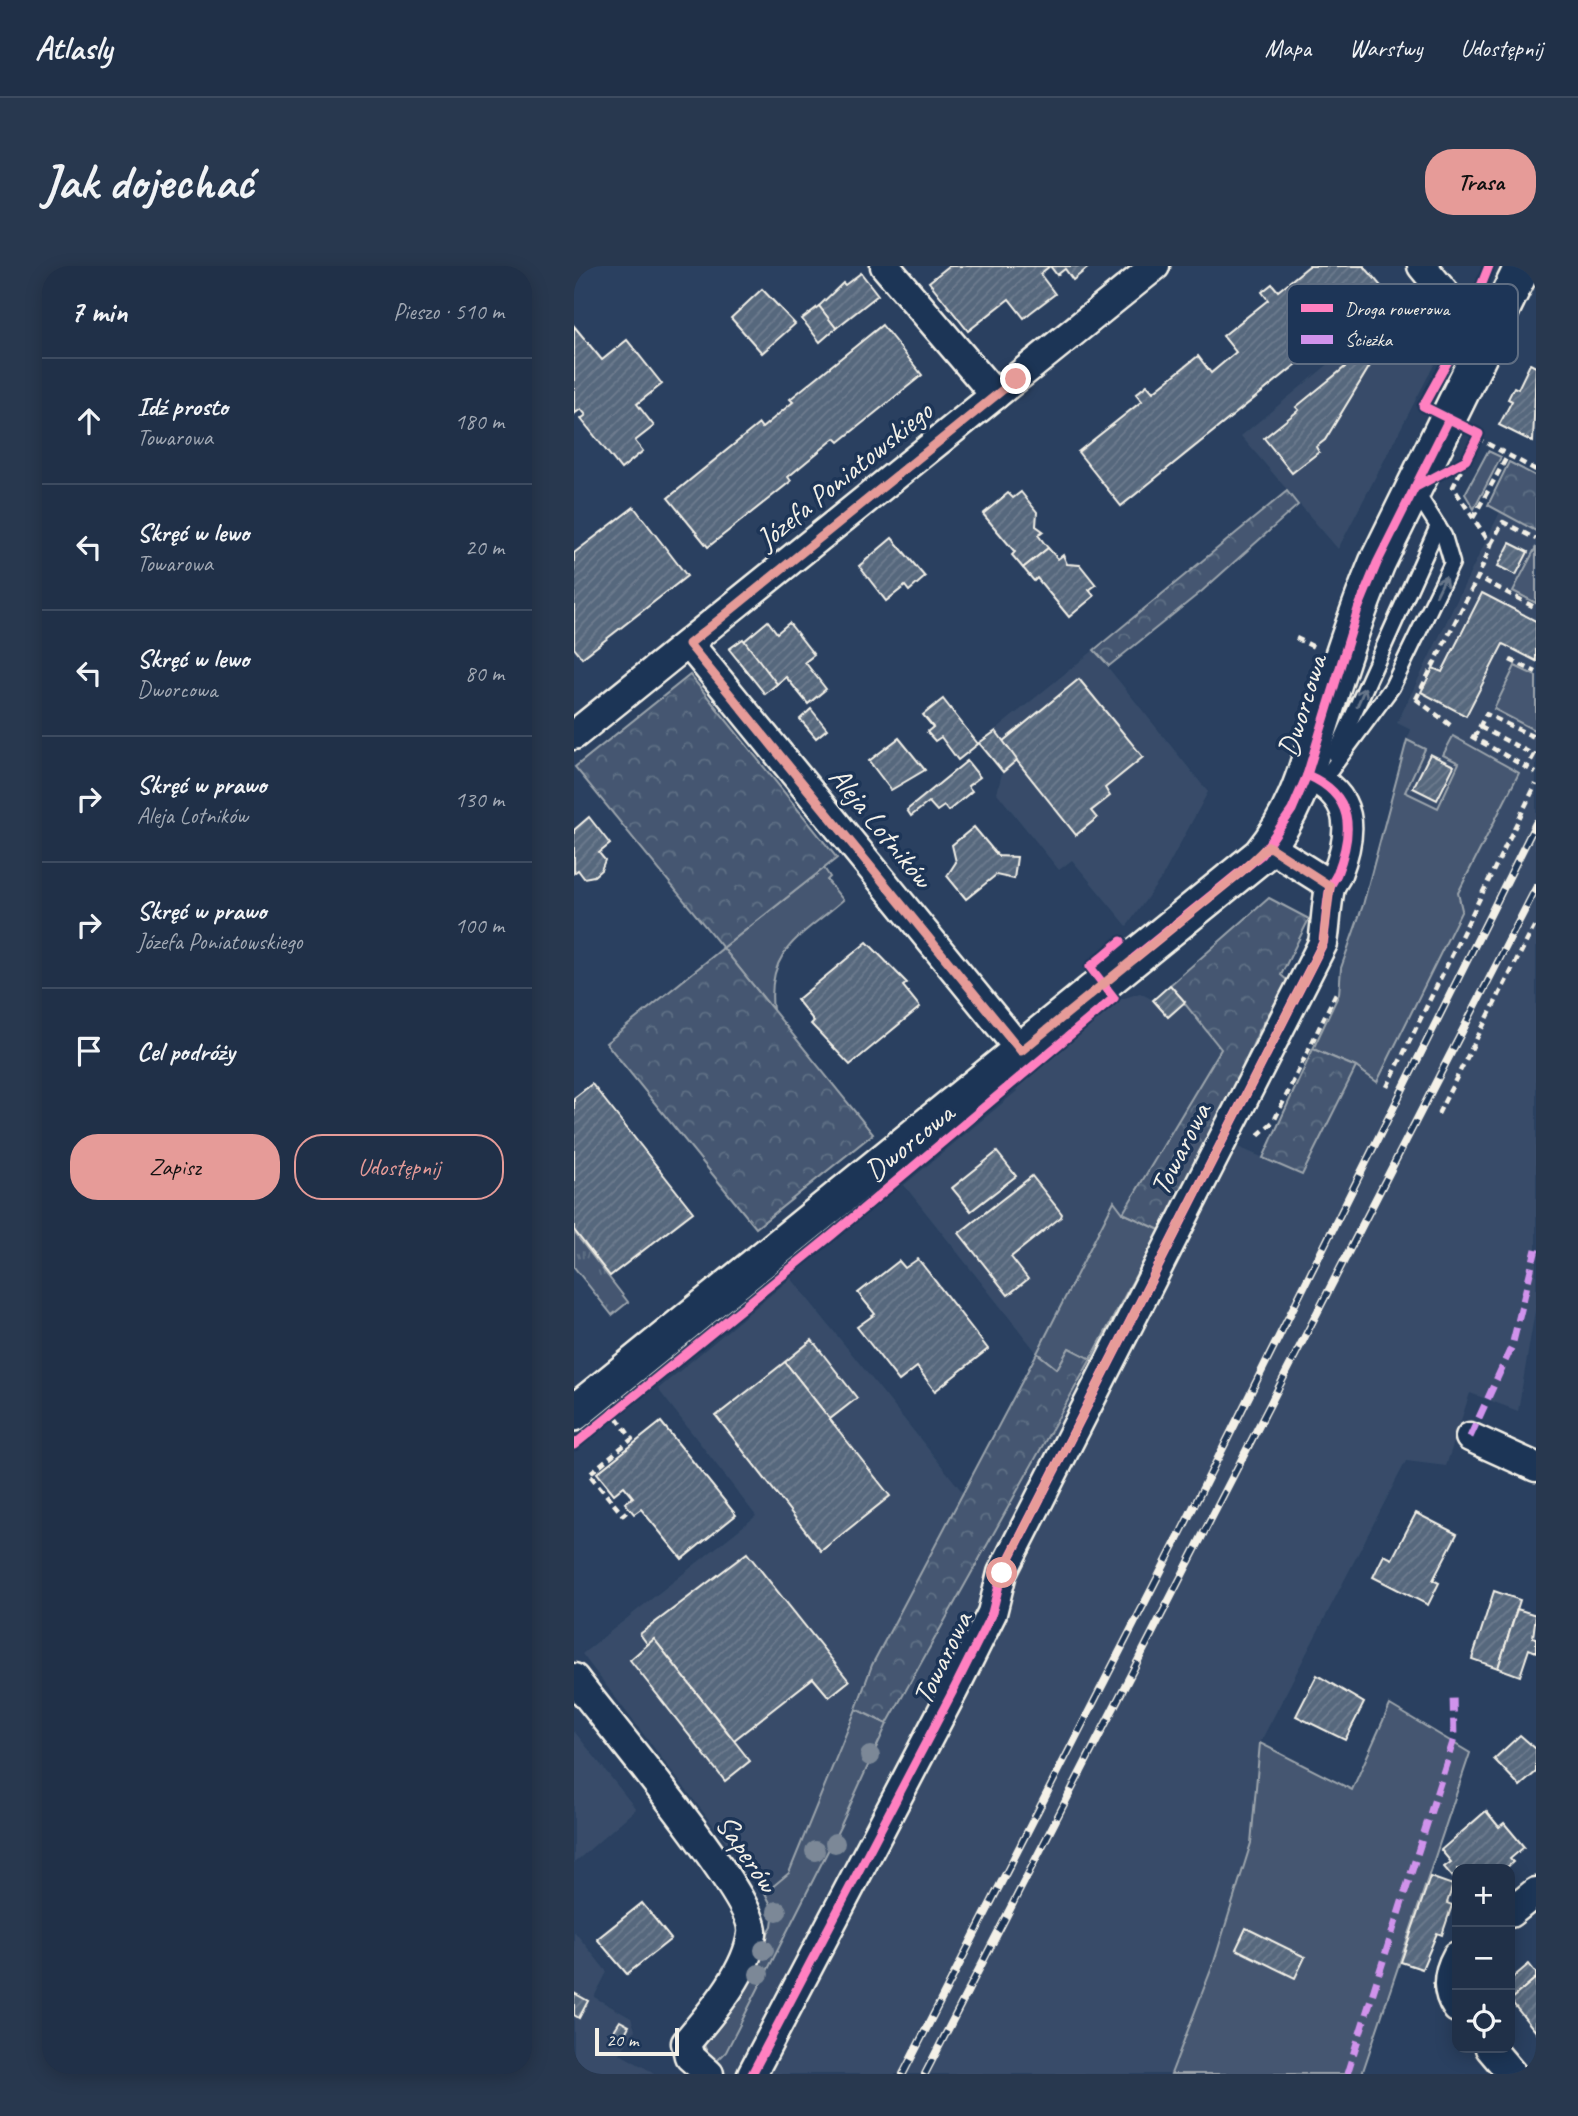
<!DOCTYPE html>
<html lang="pl">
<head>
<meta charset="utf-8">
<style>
  :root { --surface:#203048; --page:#28384f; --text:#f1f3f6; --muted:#a2a9b4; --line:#3d4b60; --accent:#e69b98 }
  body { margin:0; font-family:Caveat,sans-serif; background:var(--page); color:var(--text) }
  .controls { position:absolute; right:21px; bottom:21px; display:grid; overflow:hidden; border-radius:14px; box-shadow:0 4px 18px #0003 }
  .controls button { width:63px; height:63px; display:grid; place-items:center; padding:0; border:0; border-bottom:2px solid var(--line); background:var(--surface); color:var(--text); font:35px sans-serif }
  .scale { position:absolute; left:21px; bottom:18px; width:84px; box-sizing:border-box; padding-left:7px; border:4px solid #f4f1e8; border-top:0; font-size:19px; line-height:24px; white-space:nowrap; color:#f4f1e8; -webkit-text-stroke:5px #1d3557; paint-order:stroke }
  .stop { position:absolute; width:21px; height:21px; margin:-16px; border:5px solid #e69b98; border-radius:50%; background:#fff }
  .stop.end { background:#e69b98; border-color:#fff; box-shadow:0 2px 7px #0008 }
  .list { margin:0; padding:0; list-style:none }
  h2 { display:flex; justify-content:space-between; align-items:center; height:91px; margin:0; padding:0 28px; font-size:30px }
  h2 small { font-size:23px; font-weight:400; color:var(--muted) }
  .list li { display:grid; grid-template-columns:46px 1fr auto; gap:21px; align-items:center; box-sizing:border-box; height:126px; padding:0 28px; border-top:2px solid var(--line) }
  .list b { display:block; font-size:26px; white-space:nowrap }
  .list p { margin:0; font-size:23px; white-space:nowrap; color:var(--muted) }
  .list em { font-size:23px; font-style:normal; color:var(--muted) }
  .actions { display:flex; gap:14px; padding:21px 28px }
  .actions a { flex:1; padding:16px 0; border:2px solid var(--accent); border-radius:28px; text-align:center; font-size:24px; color:var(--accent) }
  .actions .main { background:var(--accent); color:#111 }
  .icon { flex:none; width:38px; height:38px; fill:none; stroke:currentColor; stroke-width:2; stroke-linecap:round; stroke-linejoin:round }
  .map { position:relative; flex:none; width:962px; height:1808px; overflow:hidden; border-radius:28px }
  header { display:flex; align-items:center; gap:42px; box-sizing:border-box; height:98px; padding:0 35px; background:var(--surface); border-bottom:2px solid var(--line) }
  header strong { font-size:33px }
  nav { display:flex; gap:38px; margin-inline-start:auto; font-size:24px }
  .intro { display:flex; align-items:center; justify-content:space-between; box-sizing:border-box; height:168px; padding:0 42px }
  h1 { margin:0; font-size:49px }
  .button { padding:18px 32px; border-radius:28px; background:var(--accent); color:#111; font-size:24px; font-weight:700 }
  main { display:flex; gap:42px; padding:0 42px }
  aside { flex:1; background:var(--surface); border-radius:28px; box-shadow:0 4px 18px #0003 }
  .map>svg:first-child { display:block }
  .built { fill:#374c69 }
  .green { fill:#445771; stroke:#9ca4ac; stroke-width:2 }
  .forest { fill:url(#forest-crowns); stroke:#9ca4ac; stroke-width:2 }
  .park { fill:url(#park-tufts); stroke:#9ca4ac; stroke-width:2 }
  .building { fill:url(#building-hatch); stroke:#f4f1e8; stroke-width:2 }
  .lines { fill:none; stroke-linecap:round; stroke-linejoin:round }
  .service-casing { stroke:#f4f1e8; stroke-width:19 }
  .minor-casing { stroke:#f4f1e8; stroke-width:33 }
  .tertiary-casing { stroke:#f4f1e8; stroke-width:40 }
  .path { stroke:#f4f1e8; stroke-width:4.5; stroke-dasharray:7 5; stroke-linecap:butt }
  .service { stroke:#1d3557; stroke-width:14 }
  .minor { stroke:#1d3557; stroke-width:28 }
  .tertiary { stroke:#1d3557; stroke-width:35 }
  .rail-casing { stroke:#f4f1e8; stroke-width:8 }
  .rail { stroke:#1d3557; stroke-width:5; stroke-dasharray:16; stroke-linecap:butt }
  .quiet { stroke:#d193ec; stroke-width:7; stroke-dasharray:14 7; stroke-linecap:butt }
  .cycleway-casing { stroke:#1d3557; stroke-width:13 }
  .cycleway { stroke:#ff80c0; stroke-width:9 }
  .tree { fill:#7c8897 }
  .oneway { stroke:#68778a }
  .route { stroke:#e69b98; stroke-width:9 }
  .labels { text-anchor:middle; stroke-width:7; stroke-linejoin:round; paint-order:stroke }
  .street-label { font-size:30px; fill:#f4f1e8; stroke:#1d3557 }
  .key { fill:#1d3557; stroke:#5e6d82; stroke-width:2 }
  .key-label { font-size:19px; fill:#f4f1e8 }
</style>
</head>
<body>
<header>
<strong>Atlasly</strong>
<nav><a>Mapa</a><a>Warstwy</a><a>Udostępnij</a></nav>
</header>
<div class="intro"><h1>Jak dojechać</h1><a class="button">Trasa</a></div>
<main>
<aside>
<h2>7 min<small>Pieszo · 510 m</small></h2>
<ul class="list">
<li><svg class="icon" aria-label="ahead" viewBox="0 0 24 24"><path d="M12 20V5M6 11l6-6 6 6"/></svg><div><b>Idź prosto</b><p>Towarowa</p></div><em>180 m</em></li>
<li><svg class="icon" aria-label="left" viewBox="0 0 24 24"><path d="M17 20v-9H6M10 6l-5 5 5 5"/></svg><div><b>Skręć w lewo</b><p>Towarowa</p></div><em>20 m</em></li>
<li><svg class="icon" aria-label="left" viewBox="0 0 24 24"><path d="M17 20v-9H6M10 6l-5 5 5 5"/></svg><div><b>Skręć w lewo</b><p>Dworcowa</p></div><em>80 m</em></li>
<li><svg class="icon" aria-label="right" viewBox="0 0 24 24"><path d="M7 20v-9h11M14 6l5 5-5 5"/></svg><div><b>Skręć w prawo</b><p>Aleja Lotników</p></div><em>130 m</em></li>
<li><svg class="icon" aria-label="right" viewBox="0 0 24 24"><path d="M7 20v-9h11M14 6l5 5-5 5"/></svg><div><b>Skręć w prawo</b><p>Józefa Poniatowskiego</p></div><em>100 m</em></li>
<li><svg class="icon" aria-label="arrive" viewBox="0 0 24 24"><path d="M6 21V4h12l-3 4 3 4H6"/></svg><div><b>Cel podróży</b></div></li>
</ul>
<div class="actions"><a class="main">Zapisz</a><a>Udostępnij</a></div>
</aside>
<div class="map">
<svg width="962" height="1808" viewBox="0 0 962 1808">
  <defs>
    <pattern id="forest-crowns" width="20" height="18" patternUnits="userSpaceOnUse" patternTransform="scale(1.75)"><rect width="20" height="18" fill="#445771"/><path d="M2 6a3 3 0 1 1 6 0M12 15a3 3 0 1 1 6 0" fill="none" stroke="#607085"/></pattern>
    <pattern id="park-tufts" width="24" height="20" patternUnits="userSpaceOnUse" patternTransform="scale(1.75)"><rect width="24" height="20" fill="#445771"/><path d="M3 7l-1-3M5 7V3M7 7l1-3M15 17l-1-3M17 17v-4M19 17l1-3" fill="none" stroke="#607085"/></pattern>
    <pattern id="building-hatch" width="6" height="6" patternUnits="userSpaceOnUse" patternTransform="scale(1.75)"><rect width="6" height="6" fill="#56677d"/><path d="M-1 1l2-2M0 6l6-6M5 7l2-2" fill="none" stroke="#6f7d8f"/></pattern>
  </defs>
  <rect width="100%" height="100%" fill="#2a4060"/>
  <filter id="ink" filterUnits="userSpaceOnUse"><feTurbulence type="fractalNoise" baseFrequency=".0143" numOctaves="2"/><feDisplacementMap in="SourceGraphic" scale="14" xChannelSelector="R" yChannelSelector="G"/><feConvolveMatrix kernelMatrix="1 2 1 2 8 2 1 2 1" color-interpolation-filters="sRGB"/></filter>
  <g filter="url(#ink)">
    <g class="built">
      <polygon points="841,27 875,70 764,283 667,170"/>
      <polygon points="926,246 962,265 962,281 939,325 962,337 962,1039 944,1145 896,1127 872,1200 832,1195 686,1477 677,1577 640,1696 597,1808 121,1808 152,1786 267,1559 313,1458 517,1093 638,870 728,908 782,801 804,816 888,644 884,627 945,508 879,470 885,497 865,542 831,526 851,483 833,474 837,464 823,457"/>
      <polygon points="520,384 634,526 588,611 553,660 498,594 485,604 423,527 428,507 404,478"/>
      <polygon points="566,727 579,734 594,751 611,736 647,783 549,947 540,936 463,1087 330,919 443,825 442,823 545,734"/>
      <polygon points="217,1012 391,1229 298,1399 215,1607 191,1627 8,1388 182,1250 84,1123"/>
      <polygon points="0,1465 62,1543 0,1597"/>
      <polygon points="0,1665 33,1706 20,1731 57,1752 61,1764 46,1788 82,1808 14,1808 0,1801"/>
    </g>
    <g class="green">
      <polygon points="914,185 927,191 900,243 891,228"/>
      <polygon points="962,281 962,337 939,325"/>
      <polygon points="941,400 962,410 962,465 920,443"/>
      <polygon points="879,470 945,507 884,627 888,644 803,816 782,801 739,783 765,728 767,702 789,639 833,474 851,483 831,526 864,542 885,497 869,489"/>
      <path d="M250 602 256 611 253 614 269 634C227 671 192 683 199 744L149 682Z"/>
      <polygon points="540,935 549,947 586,964 517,1093 495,1082 483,1103 463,1087"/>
      <polygon points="816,1439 896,1487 788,1808 597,1808 640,1696 677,1577 686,1477 778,1524"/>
      <polygon points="282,1443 313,1458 267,1559 152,1786 143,1795 136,1793 130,1779 136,1764 198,1660 200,1645 191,1627 215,1607"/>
    </g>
    <g class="forest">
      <polygon points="935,196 962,210 962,265 914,239"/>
      <polygon points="713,225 724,239 628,325 535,400 520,384"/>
      <polygon points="116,409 263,592 149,682 299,868 182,962 32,777 149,682 1,501"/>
      <polygon points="695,632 735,653 707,709 714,715 685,765 638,870 586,964 549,947 647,783 596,719"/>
      <polygon points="739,783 782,801 728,909 689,892"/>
      <polygon points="495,1082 517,1093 313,1458 282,1443 298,1399 463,1087 483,1103"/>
    </g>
    <polygon class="park" points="0,966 54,1036 38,1049 0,1001"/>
    <g class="building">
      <polygon points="375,0 516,0 499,14 491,3 483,9 476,0 466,8 481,28 456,47 450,52 435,33 394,65 355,16"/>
      <polygon points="735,0 790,0 812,26 547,240 504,186 568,135 562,128 573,119 579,126 624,90 637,107 662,86 649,70 694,34 688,26 698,18 704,25"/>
      <polygon points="287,7 304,29 262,62 245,40 269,17 271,19"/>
      <polygon points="188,23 221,58 188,87 157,52"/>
      <polygon points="245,40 262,62 246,76 228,53"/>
      <polygon points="308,59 348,109 265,176 261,172 214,211 217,215 134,281 94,232 185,158 188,162 219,136 216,133"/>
      <polygon points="0,60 28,94 53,74 88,118 63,138 80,160 61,175 69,185 47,203 7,153 12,149 7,143 0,148"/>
      <polygon points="792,84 800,93 751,174 742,181 745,186 718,207 690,172 725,144 722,141"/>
      <polygon points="956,98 962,101 959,176 925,159 938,135 934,133 940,121 944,123"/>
      <polygon points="447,226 463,246 462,260 469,265 464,269 474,282 449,302 438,289 441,286 409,248 434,227 439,232"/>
      <polygon points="60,241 113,310 8,392 0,382 0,287"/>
      <polygon points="318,272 351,311 335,325 331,320 312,335 285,300"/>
      <polygon points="936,277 954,286 942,309 924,300"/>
      <polygon points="474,282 484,293 489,289 493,298 506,299 522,319 515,324 520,330 495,351 463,312 460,315 449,302"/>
      <polygon points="908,327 962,355 962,395 929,378 892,450 847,426 859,402 868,406"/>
      <polygon points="194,355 203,367 215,357 240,389 231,396 252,423 234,438 212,411 203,418 169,376"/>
      <polygon points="169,373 203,418 191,428 155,383"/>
      <polygon points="505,413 569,491 531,522 536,530 517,545 523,552 502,569 428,476"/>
      <polygon points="369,433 404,478 384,494 367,471 361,475 353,466 359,461 349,449"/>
      <polygon points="237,443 253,463 242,472 226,453"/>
      <polygon points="422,465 443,494 429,506 405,477"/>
      <polygon points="325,472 351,504 317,524 295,495"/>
      <polygon points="856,488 880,500 863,534 839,522"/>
      <polygon points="393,495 406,511 394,520 398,525 374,545 370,540 363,545 355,536 337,550 333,544"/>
      <polygon points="15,551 36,578 25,587 31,594 27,604 20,610 10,612 4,604 0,607 0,564"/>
      <polygon points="400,561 424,590 443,591 440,613 422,609 392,633 373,610 382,596 378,579"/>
      <polygon points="293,676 333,717 329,720 346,741 276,799 237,758 240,755 223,734"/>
      <polygon points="596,719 611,736 594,751 579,734"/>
      <polygon points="18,818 119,946 36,1010 0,964 0,832"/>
      <polygon points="423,886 442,910 397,945 378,922"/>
      <polygon points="458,910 488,948 487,951 437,991 454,1013 434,1029 385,967"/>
      <polygon points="344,993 414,1083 361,1125 343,1101 325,1115 283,1061 301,1048 284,1027 325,995 331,1002"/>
      <polygon points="238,1074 283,1132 256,1153 211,1096"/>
      <polygon points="211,1096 316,1230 247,1285 142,1150"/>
      <polygon points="87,1156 162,1249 108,1293 67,1243 60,1248 51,1237 59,1231 50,1220 40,1228 23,1207"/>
      <polygon points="842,1247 883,1268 859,1314 865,1317 854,1339 799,1311 810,1289 818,1293"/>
      <polygon points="173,1287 275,1415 255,1431 239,1412 160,1474 80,1373 74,1379 66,1368"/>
      <polygon points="920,1325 946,1334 924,1402 898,1393"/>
      <polygon points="943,1343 962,1349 959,1371 962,1372 962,1386 955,1383 946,1410 924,1402"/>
      <polygon points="80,1373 176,1495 151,1515 56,1394"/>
      <polygon points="743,1409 790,1437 771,1474 722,1450"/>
      <polygon points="946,1469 962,1483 962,1506 946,1520 920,1493"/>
      <polygon points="912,1545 925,1561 930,1557 950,1581 936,1593 939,1596 931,1603 883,1603 883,1616 870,1601 877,1596 867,1584"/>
      <polygon points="856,1611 879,1619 873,1637 878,1639 868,1669 863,1667 848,1703 827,1696"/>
      <polygon points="68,1637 97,1673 53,1708 23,1673"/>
      <polygon points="672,1662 731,1691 721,1712 662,1683"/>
      <polygon points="955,1698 962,1707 962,1712 936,1734 936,1714"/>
      <polygon points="962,1712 962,1766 936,1734"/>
      <polygon points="0,1727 14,1735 5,1752 0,1749"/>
      <polygon points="46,1755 55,1760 49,1771 39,1766"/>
    </g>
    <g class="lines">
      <g class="service-casing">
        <g id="service">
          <polyline points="761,489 864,260"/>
          <polyline points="745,520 818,421 878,297 870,270 841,224"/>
        </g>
      </g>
      <g class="minor-casing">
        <g id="minor">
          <polyline points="311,0 421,129"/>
          <polyline points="848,0 913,79"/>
          <polyline points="115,378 447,785"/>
          <polyline points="0,469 581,0"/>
          <polyline points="694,580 756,619"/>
          <polyline points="896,1171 962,1201"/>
          <path d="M0 1412C30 1453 183 1632 178 1668 173 1707 136 1748 112 1777L115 1790 135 1808"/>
          <polyline points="936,1647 962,1626"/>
          <path d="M883 1690C873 1708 871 1724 883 1742"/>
          <polyline points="916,1782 938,1808"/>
          <path d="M178 1808 380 1423 418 1347 428 1307 749 677C752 659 752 640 756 622 757 617 761 613 763 608 780 564 780 529 733 509"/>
        </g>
      </g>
      <g class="tertiary-casing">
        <path id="tertiary" d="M0 1147 687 589C722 546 732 506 748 454 765 401 782 348 803 297L949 0"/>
      </g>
      <g class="path">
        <polyline points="903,172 962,204"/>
        <polyline points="892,194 879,221 917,279 904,311"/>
        <polyline points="899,252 934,189"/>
        <polyline points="917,278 929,256 962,273"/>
        <polyline points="722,372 740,381"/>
        <polyline points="936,394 962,406"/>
        <polyline points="842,433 904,311 962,342"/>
        <polyline points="842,433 880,462"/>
        <polyline points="906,461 960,489 952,503"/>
        <polyline points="897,470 962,507"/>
        <polyline points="900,472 912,448 962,472"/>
        <polyline points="813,821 962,518"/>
        <polyline points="864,848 962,657"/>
        <polyline points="684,869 700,855 762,727"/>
        <polyline points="43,1152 58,1173 15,1208 49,1249 56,1243"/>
      </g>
      <use href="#service" class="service"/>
      <use href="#minor" class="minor"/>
      <use href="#tertiary" class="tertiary"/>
      <g class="rail-casing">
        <g id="rail">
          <polyline points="329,1808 607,1266 962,557"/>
          <polyline points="351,1808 962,622"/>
        </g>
      </g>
      <use href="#rail" class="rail"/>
      <g class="quiet">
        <polyline points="896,1171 938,1080 962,983"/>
        <polyline points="773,1808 880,1473 879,1427"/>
      </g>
      <g class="cycleway-casing">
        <g id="cycleway">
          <polyline points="840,222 892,194 905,168 849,140 885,75 915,0"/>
          <polyline points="560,692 687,589 718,544 733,509 784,343 803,297 875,153"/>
          <polyline points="0,1179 258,969 540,732 516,701 547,675"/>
          <path d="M178 1808 380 1423 418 1347 428 1307 749 677C752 659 752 640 756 622 757 617 761 613 763 608 780 564 780 529 733 509"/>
        </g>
      </g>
      <use href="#cycleway" class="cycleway"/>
    </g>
    <g class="tree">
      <circle cx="296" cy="1490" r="10"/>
      <circle cx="261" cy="1577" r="10"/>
      <circle cx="241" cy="1585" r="10"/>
      <circle cx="203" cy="1645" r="10"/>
      <circle cx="190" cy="1684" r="10"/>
      <circle cx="185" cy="1708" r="10"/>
    </g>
    <defs><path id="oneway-shaft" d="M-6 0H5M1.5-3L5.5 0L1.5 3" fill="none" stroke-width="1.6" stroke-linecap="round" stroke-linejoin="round" transform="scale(1.75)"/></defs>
    <g class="oneway">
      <use href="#oneway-shaft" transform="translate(867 320) rotate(-64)"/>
      <use href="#oneway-shaft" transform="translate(787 431) rotate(-67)"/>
    </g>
  </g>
  <g class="lines" filter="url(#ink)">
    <polyline class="route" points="428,1307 749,677 756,620 694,580 667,606 447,785 115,378 442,113"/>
  </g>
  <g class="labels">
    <g class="street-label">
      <text transform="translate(270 209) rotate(-39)" y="10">Józefa Poniatowskiego</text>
      <text transform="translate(728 440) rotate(-73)" y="10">Dworcowa</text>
      <text transform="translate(307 561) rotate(51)" y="10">Aleja Lotników</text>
      <text transform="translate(335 876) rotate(-39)" y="10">Dworcowa</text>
      <text transform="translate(606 883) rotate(-63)" y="10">Towarowa</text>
      <text transform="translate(368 1392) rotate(-64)" y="10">Towarowa</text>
      <text transform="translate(173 1587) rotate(56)" y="10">Saperów</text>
    </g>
  </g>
  <rect x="713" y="18" width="231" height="80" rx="10" class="key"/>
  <rect x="727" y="38" width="32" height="8" fill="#ff80c0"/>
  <rect x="727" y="69" width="32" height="9" fill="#d193ec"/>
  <g class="key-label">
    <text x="771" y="49">Droga rowerowa</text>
    <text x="771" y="80">Ścieżka</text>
  </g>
</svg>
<div class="controls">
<button>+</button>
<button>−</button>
<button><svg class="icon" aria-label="locate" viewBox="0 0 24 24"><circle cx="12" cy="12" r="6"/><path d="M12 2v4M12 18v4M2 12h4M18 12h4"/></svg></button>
</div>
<div class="scale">20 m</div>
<div class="stop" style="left:428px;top:1307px"></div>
<div class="stop end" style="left:442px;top:113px"></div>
</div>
</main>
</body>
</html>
